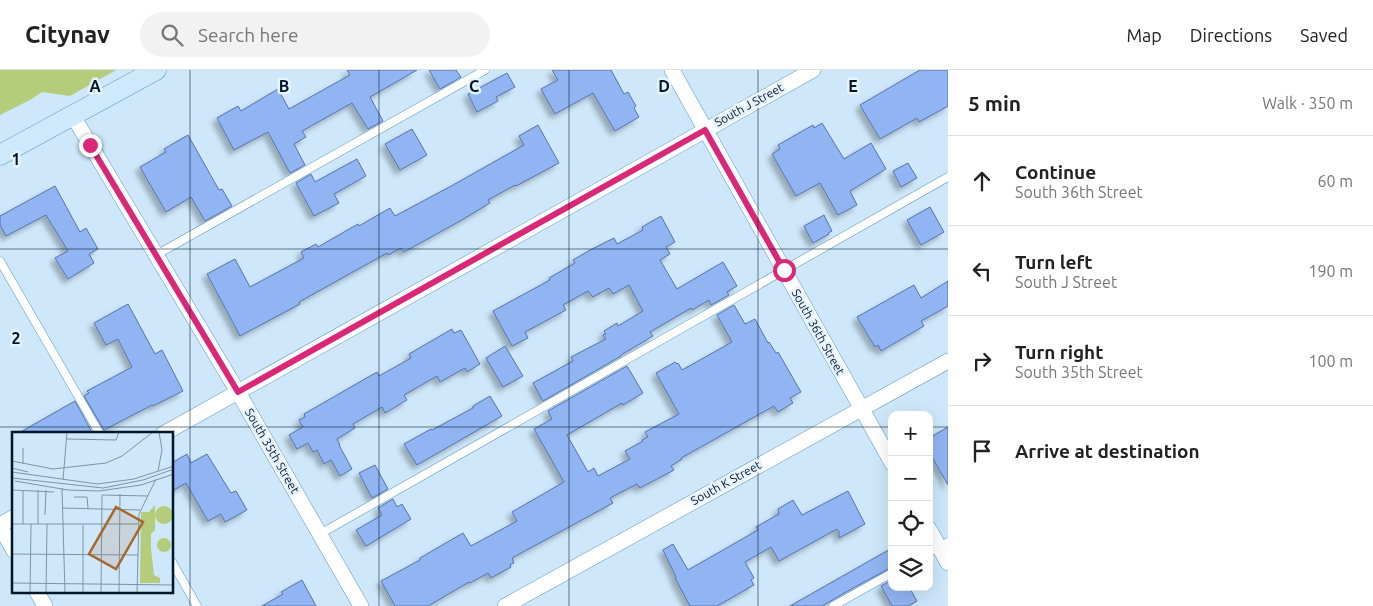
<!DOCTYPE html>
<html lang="en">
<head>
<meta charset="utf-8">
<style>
  :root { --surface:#fff; --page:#f2f2f2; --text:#222; --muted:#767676; --line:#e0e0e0 }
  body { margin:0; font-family:Ubuntu,sans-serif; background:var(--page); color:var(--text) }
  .controls { position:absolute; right:15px; bottom:15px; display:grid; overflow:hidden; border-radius:10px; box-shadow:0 5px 20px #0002 }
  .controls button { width:45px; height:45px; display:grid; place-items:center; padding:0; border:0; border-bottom:1px solid var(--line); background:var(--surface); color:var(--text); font:25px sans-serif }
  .stop { position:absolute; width:15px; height:15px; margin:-11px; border:4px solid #db2777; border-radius:50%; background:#fff }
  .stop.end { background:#db2777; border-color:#fff; box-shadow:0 1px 5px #0008 }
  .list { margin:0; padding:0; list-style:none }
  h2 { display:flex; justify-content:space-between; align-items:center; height:65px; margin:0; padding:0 20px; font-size:21px }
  h2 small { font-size:16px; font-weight:400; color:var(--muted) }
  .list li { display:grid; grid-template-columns:32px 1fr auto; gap:15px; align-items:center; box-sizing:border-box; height:90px; padding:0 20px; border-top:1px solid var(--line) }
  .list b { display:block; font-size:19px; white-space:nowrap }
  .list p { margin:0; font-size:16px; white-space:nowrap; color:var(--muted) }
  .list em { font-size:16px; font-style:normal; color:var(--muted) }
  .icon { flex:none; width:28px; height:28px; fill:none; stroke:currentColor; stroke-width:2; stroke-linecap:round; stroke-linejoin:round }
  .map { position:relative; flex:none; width:948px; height:536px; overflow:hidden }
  header { display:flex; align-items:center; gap:30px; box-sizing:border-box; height:70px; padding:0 25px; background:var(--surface); border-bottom:1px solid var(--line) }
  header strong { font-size:24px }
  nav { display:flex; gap:28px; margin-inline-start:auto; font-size:18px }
  .search { width:350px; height:45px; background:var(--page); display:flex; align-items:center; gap:12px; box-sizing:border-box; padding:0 18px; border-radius:28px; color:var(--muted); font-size:19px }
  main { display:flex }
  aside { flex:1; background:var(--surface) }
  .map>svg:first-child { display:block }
  .green { fill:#b5cc7b }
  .building { fill:#91b4f2; stroke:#5473aa; filter:url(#shadow) }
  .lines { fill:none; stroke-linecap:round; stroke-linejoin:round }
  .service-casing { stroke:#5a99c6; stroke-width:9 }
  .minor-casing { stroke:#5a99c6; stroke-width:16 }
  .secondary-casing { stroke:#5a99c6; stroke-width:21 }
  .service { stroke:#fff; stroke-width:8 }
  .minor { stroke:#fff; stroke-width:15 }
  .secondary { stroke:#cfe9fc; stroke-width:20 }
  .route { stroke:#db2777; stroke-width:6 }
  .grid { fill:none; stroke:#001729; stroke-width:1; stroke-opacity:0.55 }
  .labels { text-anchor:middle; stroke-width:5; stroke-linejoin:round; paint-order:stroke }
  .street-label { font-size:12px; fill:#001729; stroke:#e6f2fc }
  .inset-road { fill:none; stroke:#7c94a6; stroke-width:1 }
  .view { fill:#a5682c; fill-opacity:0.15; stroke:#a5682c; stroke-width:2.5 }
  .inset-edge { fill:none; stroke:#001729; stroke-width:2.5 }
  .grid-label { font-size:16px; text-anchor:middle; font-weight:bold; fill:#001729; stroke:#e6f2fc; stroke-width:5; stroke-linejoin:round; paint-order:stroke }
</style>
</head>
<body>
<header>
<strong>Citynav</strong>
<div class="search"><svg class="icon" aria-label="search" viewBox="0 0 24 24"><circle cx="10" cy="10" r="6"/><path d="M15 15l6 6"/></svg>Search here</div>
<nav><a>Map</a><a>Directions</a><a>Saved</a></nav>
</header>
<main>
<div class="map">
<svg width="948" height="536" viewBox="0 0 948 536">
  <defs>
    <filter id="shadow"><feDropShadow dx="-4.5" dy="4.5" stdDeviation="2.5" flood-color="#0004"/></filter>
  </defs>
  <rect width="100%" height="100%" fill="#cee7fa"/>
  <polygon class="green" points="0,0 116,0 70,26 42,22 30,30 0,45"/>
  <g class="building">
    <polygon points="347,0 417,0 370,27 383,51 368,59 352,33 302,61 306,67 294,74 305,95 290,103 268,62 234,80 217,48 238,36 241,41 278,19 289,39 350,5"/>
    <polygon points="429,0 456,0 461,7 440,19"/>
    <polygon points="552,0 611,0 624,24 628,22 636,36 634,38 639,47 615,61 593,23 555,44 541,19 558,10"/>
    <polygon points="920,0 948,0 948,36 919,52 917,48 880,69 860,35"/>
    <polygon points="507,3 515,17 496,27 498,31 477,42 468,24"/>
    <polygon points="822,53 844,89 871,73 886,99 850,121 857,135 838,145 820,113 796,126 772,84 780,79 778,75 813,55 814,58"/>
    <polygon points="538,55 559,93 516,116 515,115 488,130 490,133 460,151 404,182 401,178 388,185 387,183 299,232 300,234 240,266 207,204 235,189 250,217 304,188 301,182 316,174 318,177 358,154 359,156 390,138 395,146 453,115 524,75 519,66"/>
    <polygon points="412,59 427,85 400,100 385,74"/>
    <polygon points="188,65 219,120 222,119 232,136 205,151 191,127 166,142 140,97 166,82 164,79"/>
    <polygon points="357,89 366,106 334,124 339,133 314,146 296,113 311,104 315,112"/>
    <polygon points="908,93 917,108 901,117 893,101"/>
    <polygon points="55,116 80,162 86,158 98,179 89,184 94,193 68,209 55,188 68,181 46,145 6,166 0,155 0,146"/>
    <polygon points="930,137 944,162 921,175 907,150"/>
    <polygon points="824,145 832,161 828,163 829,164 813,173 804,156"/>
    <polygon points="661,146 675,172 666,177 670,184 660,190 677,219 723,192 737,216 727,222 729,225 711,235 709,230 692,240 691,238 650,262 653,266 621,285 621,286 543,331 533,313 573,291 571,287 606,269 603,265 606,264 604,261 617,253 618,256 643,241 629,215 613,224 609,218 593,227 588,221 563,235 566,240 525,262 528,268 512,276 493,241 550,210 549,208 575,193 573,190 592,179 614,168 617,174 643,160 642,157"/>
    <polygon points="948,211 948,236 921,251 924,256 881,281 878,275 875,277 857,247 914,215 921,228"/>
    <polygon points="128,234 155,284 162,280 183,321 153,336 152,335 104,360 84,326 89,323 87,321 132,297 118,269 106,275 94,253"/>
    <polygon points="734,235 745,254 755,249 768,273 769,272 776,283 778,282 801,322 790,328 793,333 778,342 774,336 681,388 682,389 671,396 674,400 640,418 637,414 610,428 613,433 512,488 514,493 510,495 511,497 491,508 488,503 470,513 469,512 428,536 395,536 381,511 420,490 420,488 463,463 471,476 517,451 512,442 564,412 534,359 552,349 548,341 627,296 643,323 623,335 622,333 567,365 588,402 594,398 598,406 630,389 625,381 643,371 642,370 648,367 645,362 679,344 656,303 675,292 677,294 678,293 682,300 732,272 717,245"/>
    <polygon points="452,259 454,263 461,260 480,294 467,302 465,298 440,312 437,306 404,325 407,330 385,343 382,337 353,354 355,358 337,369 340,375 339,375 352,399 340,406 331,390 324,394 317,380 313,382 308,373 297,379 289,365 303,357 299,350 305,347 304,344 377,302 379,306 411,288 409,284"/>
    <polygon points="505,276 523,306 503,317 486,288"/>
    <polygon points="490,326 502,346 417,395 404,374 431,359 432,360 473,338 473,336"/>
    <polygon points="75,331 93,364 17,364"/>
    <polygon points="948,357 948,415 929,382 929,368"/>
    <polygon points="187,384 191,393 207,384 231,423 236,421 247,440 225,452 221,444 208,451 186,413 172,421 172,393"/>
    <polygon points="375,395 388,419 372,428 359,403"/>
    <polygon points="848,421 865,454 839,468 839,462 837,459 779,491 771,477 745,492 754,508 751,510 754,515 717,536 690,536 675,508 676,507 663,480 673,474 688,500 758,460 756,457 779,444 778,439 793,430 802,445"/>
    <polygon points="393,429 397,437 402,434 411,449 366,476 356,460 382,445 378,438"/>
    <polygon points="892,478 892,497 853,518 822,536 790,536"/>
    <polygon points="302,510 316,536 262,536 283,524 281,522"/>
    <polygon points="892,510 892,517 909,517 917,531 908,536 892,536 881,516"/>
  </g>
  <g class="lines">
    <g class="service-casing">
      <g id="service">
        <polyline points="156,185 485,0"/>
        <polyline points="0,191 100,364"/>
        <polyline points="320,464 948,107"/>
        <polyline points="929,482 948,472"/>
        <polyline points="172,492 197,536"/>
        <polyline points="833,536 892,503"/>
      </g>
    </g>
    <g class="minor-casing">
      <g id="minor">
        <polyline points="672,0 892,393"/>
        <polyline points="73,46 238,322 361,536"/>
        <polyline points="163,364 813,0"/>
        <polyline points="0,455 14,447"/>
        <polyline points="0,456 14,481"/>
        <polyline points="929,459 948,493"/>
        <polyline points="37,522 45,536"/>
        <polyline points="505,536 948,291"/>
      </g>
    </g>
    <g class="secondary-casing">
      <polyline id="secondary" points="0,85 156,0"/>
    </g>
    <use href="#service" class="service"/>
    <use href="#minor" class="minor"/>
    <use href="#secondary" class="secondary"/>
  </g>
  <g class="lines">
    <polyline class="route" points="90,75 238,322 705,60 784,200"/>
  </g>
  <path class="grid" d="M190 0V536M379 0V536M569 0V536M758 0V536M0 179H948M0 357H892M929 357H948"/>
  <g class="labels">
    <g class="street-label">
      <text transform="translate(749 35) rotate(-29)" y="4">South J Street</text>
      <text transform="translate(818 262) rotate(61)" y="4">South 36th Street</text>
      <text transform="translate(272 381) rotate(60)" y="4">South 35th Street</text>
      <text transform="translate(726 413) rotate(-29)" y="4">South K Street</text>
    </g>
  </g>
  <g transform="translate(12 362)">
    <rect width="161" height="161" fill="#cee7fa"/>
    <path d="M143 73V98L139 102V116L142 143 148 146V151H128L129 80H137ZM143 83a9 9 0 1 1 18 0a9 9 0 1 1-18 0ZM145 113a7 7 0 1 1 14 0a7 7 0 1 1-14 0Z" fill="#b5cc7b"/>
    <path class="inset-road" d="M55 7 104 8 107 0M0 29 41 37 94 31 110 24 141 0M11 32V16M0 36 16 40M146 39 150 18 147 0M0 40 85 52 122 47 162 34M0 46 91 56 131 48 162 37M51 48 55 0M3 49 56 58 87 59 129 53 162 42M50 56 53 161M0 58 42 60M11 58V92M26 58V92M62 65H75L76 76M50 76 128 78M33 83 34 58M0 92H126M0 117V92M0 122 126 123M0 151 162 153M18 161 19 92M34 161 35 92M71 161V93M89 161 90 63 136 64M107 161 108 62M125 161 127 82 144 47"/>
    <path class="view" d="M104 75 131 90 104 137 77 122Z"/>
    <rect width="161" height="161" class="inset-edge"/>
  </g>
  <g class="grid-label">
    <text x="95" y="22">A</text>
    <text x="284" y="22">B</text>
    <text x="474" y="22">C</text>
    <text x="664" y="22">D</text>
    <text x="853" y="22">E</text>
    <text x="16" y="95">1</text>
    <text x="16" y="274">2</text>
  </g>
</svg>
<div class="controls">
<button>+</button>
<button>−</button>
<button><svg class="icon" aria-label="locate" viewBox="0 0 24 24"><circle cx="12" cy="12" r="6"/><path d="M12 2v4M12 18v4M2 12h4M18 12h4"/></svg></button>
<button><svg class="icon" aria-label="layers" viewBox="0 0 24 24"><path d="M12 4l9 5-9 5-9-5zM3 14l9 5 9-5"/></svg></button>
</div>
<div class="stop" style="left:784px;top:200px"></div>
<div class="stop end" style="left:90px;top:75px"></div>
</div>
<aside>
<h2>5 min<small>Walk · 350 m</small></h2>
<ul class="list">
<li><svg class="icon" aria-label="ahead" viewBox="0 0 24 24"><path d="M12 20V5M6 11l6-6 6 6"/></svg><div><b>Continue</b><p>South 36th Street</p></div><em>60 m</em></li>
<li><svg class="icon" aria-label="left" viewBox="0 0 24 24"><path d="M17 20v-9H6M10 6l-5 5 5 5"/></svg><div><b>Turn left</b><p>South J Street</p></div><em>190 m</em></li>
<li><svg class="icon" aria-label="right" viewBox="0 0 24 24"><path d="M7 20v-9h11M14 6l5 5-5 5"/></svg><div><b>Turn right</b><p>South 35th Street</p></div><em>100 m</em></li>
<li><svg class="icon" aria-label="arrive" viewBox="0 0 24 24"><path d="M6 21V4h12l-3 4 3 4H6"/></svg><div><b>Arrive at destination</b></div></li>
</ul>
</aside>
</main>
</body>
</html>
